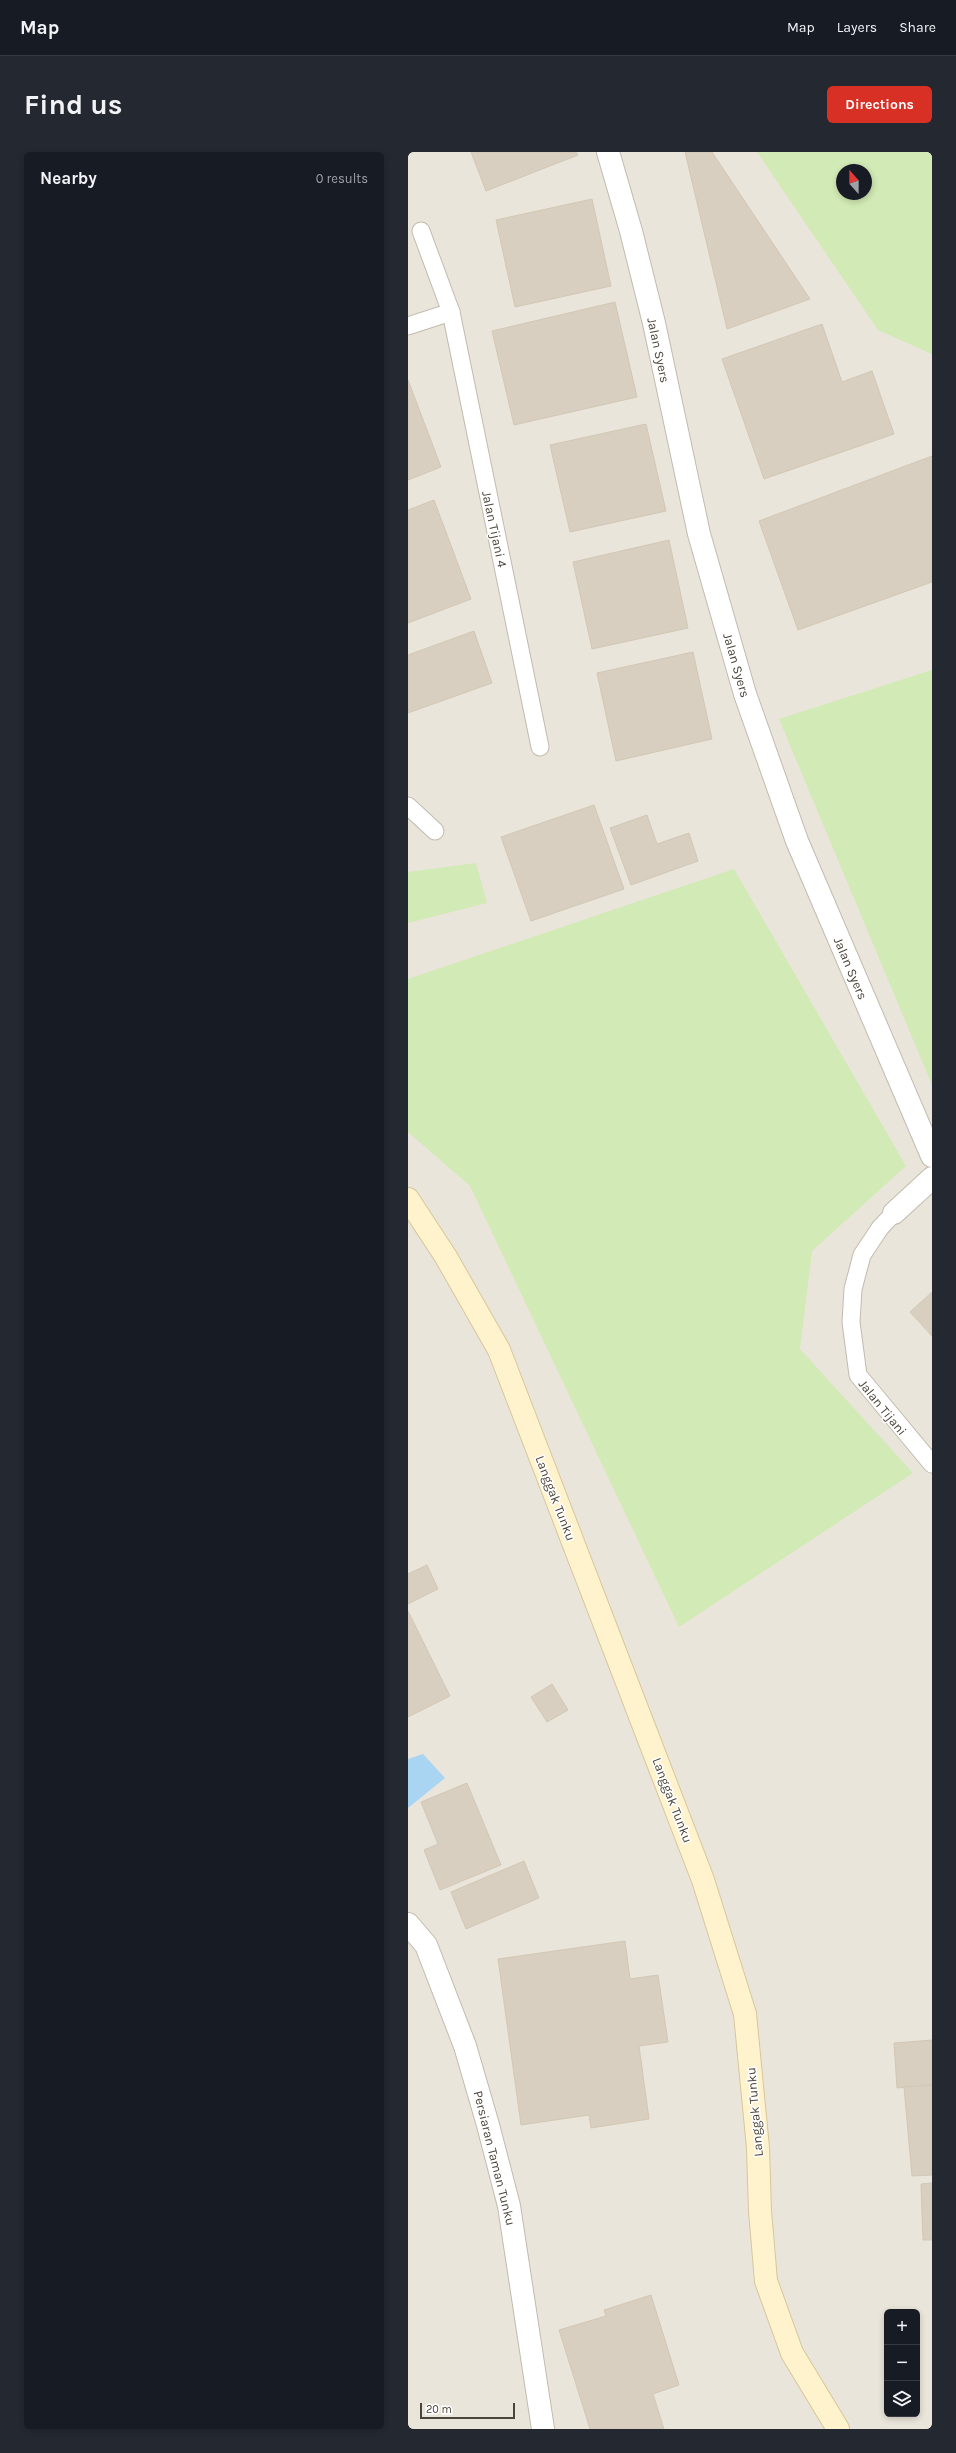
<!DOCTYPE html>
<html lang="en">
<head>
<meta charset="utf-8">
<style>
  :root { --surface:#171b24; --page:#242831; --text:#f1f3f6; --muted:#9ea1a6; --line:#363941; --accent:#d93025 }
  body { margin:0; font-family:Karla,sans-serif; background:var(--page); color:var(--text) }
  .controls { position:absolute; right:12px; bottom:12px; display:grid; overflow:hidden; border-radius:6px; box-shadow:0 2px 6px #0003 }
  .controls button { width:36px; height:36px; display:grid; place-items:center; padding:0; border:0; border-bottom:1px solid var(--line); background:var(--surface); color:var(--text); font:20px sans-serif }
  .compass { position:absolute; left:428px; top:12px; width:36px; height:36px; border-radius:50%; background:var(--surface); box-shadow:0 2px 6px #0003; rotate:339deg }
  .scale { position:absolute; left:12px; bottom:10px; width:95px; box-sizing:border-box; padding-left:4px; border:2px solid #4b4439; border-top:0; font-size:11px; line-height:14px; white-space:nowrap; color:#4b4439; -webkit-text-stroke:3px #fff; paint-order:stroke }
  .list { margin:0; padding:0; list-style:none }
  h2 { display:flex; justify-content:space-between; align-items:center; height:52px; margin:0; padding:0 16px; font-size:17px }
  h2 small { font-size:13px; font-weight:400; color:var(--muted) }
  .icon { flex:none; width:22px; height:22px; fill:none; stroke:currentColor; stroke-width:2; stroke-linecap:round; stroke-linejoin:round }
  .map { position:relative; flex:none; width:524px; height:2277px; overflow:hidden; border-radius:6px }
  header { display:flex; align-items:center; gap:24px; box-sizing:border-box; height:56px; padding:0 20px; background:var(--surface); border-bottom:1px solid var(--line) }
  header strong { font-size:19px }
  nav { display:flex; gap:22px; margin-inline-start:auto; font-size:14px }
  .intro { display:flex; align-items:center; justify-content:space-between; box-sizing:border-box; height:96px; padding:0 24px }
  h1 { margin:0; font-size:28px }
  .button { padding:10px 18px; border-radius:6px; background:var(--accent); color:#fff; font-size:14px; font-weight:700 }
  main { display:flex; gap:24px; padding:0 24px }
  aside { flex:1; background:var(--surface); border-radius:6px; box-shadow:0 2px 6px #0003 }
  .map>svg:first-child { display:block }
  .residential { fill:#eae5da; fill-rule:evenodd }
  .green { fill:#d2eab5; fill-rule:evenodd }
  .water { fill:#a9d4f2 }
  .building { fill:#d8cfc1; stroke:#d3c7b4 }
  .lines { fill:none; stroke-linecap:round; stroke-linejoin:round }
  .lane-casing { stroke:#c2bbae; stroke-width:19 }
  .street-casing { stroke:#c2bbae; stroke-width:24 }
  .secondary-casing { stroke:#d6c79b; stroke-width:24 }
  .lane { stroke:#fff; stroke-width:17 }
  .street { stroke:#fff; stroke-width:22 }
  .secondary { stroke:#fff3cd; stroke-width:22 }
  .labels { text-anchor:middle; stroke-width:3; stroke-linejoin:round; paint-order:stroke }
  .street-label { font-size:13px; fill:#4b4439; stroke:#fff }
</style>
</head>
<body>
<header>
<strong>Map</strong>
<nav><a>Map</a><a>Layers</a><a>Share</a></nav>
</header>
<div class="intro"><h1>Find us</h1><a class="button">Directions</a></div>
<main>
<aside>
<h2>Nearby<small>0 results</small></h2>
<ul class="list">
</ul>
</aside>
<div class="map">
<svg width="524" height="2277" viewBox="0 0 524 2277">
  <rect width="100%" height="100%" fill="#f6f3ec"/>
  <path class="residential" d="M0 0H524V2277H0ZM434 18H458V42H434ZM479 2160H509V2262H479Z"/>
  <g class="green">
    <path d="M349 0H524V202L470 178ZM434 18H458V42H434Z"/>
    <polygon points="524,518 524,933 371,567"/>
    <polygon points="68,711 79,751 0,771 0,720"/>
    <polygon points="326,717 498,1014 404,1099 392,1197 505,1321 271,1475 62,1034 0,980 0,827"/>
  </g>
  <polygon class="water" points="15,1602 37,1626 0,1656 0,1607"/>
  <g class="building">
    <polygon points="63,0 168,0 170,3 78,39"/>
    <polygon points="277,0 304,0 402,147 319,177"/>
    <polygon points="184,47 203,134 107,155 88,68"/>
    <polygon points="207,150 229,245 106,273 84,179"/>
    <polygon points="414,172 434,230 464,219 486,282 356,327 314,207"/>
    <polygon points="0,228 33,315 0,328"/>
    <polygon points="238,272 258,359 162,380 142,293"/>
    <polygon points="524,304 524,430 390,478 351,369"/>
    <polygon points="26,348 63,447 0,471 0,358"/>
    <polygon points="261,388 280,476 184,497 165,410"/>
    <polygon points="66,479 84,531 0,561 0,503"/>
    <polygon points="285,500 304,587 208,609 189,521"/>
    <polygon points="186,653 216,737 123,769 93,685"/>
    <polygon points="239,663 249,692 281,681 290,709 223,733 202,676"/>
    <polygon points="524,1140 524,1184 502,1160"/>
    <polygon points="19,1413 30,1437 0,1452 0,1422"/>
    <polygon points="0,1459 42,1544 0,1565"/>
    <polygon points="144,1532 160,1558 139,1570 123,1545"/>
    <polygon points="59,1631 93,1713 32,1738 16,1698 30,1692 13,1650"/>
    <polygon points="116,1709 131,1746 58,1777 43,1740"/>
    <polygon points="217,1789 222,1827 250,1823 260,1890 231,1894 241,1967 183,1976 181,1963 113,1973 90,1807"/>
    <polygon points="524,1888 524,1933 489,1936 486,1891"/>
    <polygon points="524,1933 524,2023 504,2024 496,1935"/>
    <polygon points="524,2031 524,2088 515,2088 513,2032"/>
    <polygon points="243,2143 271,2233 245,2242 256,2277 182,2277 151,2178 198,2164 196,2158"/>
  </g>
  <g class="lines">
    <g class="lane-casing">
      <g id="lane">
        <polyline points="13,79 43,160 132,595"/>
        <polyline points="0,174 43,160"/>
        <polyline points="0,654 27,679"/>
        <polyline points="486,1061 472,1076 454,1103 445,1137 443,1170 450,1223 524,1312"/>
      </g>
    </g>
    <g class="street-casing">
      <g id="street">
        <polyline points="200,0 223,79 246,171 291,382 337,542 389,689 524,1004"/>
        <polyline points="486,1061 524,1026"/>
        <polyline points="0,1772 18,1793 57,1894 80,1973 101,2054 135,2277"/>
      </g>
    </g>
    <g class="secondary-casing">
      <polyline id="secondary" points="0,1047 38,1105 91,1198 295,1728 337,1862 350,1996 352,2059 358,2129 384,2201 430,2277"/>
    </g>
    <use href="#lane" class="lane"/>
    <use href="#street" class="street"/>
    <use href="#secondary" class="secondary"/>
  </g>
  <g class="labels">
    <g class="street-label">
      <text transform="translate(251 198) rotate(78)" y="5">Jalan Syers</text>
      <text transform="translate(87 377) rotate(78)" y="5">Jalan Tijani 4</text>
      <text transform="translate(329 513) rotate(74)" y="5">Jalan Syers</text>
      <text transform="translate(443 816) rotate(67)" y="5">Jalan Syers</text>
      <text transform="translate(475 1255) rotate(51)" y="5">Jalan Tijani</text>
      <text transform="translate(148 1346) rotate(69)" y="5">Langgak Tunku</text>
      <text transform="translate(265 1648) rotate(69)" y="5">Langgak Tunku</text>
      <text transform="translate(346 1960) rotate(-95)" y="5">Langgak Tunku</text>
      <text transform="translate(87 2006) rotate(76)" y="5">Persiaran Taman Tunku</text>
    </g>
  </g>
</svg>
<div class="controls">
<button>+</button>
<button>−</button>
<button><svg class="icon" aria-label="layers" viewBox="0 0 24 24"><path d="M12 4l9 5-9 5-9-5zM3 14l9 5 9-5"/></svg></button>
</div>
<svg class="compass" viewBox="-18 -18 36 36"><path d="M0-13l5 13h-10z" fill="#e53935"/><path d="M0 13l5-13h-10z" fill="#9ea1a6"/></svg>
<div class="scale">20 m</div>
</div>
</main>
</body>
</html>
